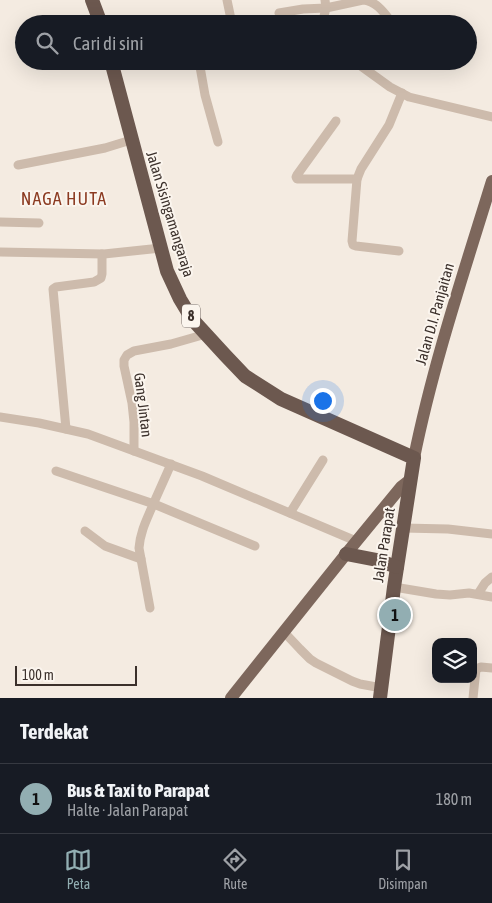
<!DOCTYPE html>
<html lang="id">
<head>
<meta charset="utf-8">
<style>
  :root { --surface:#171b24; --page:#242831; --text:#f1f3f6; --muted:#9ea1a6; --line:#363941; --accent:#92aeb2 }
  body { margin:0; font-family:"Asap Condensed",sans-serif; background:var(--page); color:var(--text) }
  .controls { position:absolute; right:15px; bottom:15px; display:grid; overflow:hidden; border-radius:10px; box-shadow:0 5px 20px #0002 }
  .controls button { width:45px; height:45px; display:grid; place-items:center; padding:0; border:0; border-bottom:1px solid var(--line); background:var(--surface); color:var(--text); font:25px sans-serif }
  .scale { position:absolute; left:15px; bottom:12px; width:122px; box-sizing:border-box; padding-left:5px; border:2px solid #3b302b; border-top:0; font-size:14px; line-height:18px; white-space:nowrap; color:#3b302b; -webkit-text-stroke:4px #fbf5ee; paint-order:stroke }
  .you { position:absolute; left:322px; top:400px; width:18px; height:18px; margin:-12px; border:4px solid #fff; border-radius:50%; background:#1a73e8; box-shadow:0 0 0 8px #1a73e833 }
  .badge { display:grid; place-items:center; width:32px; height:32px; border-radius:50%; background:var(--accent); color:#111; font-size:16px; font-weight:700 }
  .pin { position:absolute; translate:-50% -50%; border:2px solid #fff; box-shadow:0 1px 5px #0006 }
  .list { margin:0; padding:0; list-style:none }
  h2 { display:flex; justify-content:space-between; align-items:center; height:65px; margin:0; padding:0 20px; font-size:21px }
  h2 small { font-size:16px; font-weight:400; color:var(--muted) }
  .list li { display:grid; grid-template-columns:32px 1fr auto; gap:15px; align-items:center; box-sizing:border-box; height:70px; padding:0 20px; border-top:1px solid var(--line) }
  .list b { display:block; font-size:19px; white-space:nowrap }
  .list p { margin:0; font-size:16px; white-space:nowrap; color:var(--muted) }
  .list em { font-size:16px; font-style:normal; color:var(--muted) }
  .icon { flex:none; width:28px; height:28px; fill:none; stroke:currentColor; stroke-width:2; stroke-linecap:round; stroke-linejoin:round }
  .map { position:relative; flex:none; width:492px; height:698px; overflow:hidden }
  .search { position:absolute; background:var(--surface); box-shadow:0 5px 20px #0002; left:15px; right:15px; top:15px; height:55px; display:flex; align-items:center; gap:12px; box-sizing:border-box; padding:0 18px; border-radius:28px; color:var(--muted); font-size:19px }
  .sheet { height:135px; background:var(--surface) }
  nav { display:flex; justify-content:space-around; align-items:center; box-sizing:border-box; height:70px; border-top:1px solid var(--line); background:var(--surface); font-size:14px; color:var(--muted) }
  nav a { display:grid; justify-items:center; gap:2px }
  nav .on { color:var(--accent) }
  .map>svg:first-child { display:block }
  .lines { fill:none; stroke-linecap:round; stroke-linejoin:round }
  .minor { stroke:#cdbbac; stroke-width:9 }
  .primary { stroke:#7d675c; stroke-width:12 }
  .trunk { stroke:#6c584f; stroke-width:14 }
  .labels { text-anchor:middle; stroke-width:4; stroke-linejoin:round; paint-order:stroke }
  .shield { fill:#fbf5ee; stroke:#756b66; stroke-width:1 }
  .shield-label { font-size:14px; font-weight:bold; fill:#3b302b }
  .street-label { font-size:15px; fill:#3b302b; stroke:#fbf5ee }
  .quarter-label { font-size:18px; letter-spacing:1px; fill:#8c3b22; stroke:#fbf5ee }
</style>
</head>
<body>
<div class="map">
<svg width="492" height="698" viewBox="0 0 492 698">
  <rect width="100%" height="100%" fill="#f4ebe1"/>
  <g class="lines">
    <g class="minor">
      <polyline points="227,0 232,24"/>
      <path d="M279 13 303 9 326 8 363 0C377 1 385 14 393 24"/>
      <polyline points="322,24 326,8 325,0"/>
      <polyline points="199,61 205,95 218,142"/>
      <polyline points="354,61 390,87 409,97 492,117"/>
      <polyline points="336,121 297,175 296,177 297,179 357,179 361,169 389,125 402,93"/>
      <polyline points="18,165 105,148 131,140"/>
      <polyline points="357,179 352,241 353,245 356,246 399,251"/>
      <polyline points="0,222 39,223"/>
      <polyline points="0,252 104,254 161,248"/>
      <polyline points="0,417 39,423 88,434 202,476 356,541"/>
      <polyline points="66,429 53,289 56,287 94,282 101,278 102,274 102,254"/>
      <polyline points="134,451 134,422 132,403 124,366 124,360 127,355 134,351 171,344 206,334"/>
      <polyline points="56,471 154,504 255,546"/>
      <polyline points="290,513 323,460"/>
      <polyline points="403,528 448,529 492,534"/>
      <polyline points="85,531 105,546 141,559"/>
      <polyline points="394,587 436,594 450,595 469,593 492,597"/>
      <polyline points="478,594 485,583 492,577"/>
      <path d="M150 608 139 548C140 533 146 521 152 507 158 493 165 478 171 464"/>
      <polyline points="284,632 300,649 310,659 316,663 352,681 360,684 382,688"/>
      <polyline points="473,698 476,669 481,667 492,668"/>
    </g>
    <g class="primary">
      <path d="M414 458C433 364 464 272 492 181"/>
      <polyline points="231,698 346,554 401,487 410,480"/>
    </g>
    <g class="trunk">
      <polyline points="92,0 101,24"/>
      <polyline points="111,61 167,271 180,299 192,319 225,355 245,376 281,399 414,458 394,587 380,698"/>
      <polyline points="346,554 377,560 397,567"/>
    </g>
  </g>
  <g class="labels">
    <rect class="shield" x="182" y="304.5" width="18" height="23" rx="4"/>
    <g class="shield-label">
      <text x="191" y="321">8</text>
    </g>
    <g class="street-label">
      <text transform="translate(170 214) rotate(73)" y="5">Jalan Sisingamangaraja</text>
      <text transform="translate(435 314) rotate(-74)" y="5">Jalan D.I. Panjaitan</text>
      <text transform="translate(143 405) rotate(83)" y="5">Gang Jintan</text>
      <text transform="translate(384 545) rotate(-81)" y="5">Jalan Parapat</text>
    </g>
    <g class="quarter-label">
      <text x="64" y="205">NAGA HUTA</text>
    </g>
  </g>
</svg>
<div class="controls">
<button><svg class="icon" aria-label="layers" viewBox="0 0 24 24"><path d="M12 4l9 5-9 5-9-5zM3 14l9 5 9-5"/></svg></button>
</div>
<div class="scale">100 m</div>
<div class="you"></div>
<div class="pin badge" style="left:395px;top:615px">1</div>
<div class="search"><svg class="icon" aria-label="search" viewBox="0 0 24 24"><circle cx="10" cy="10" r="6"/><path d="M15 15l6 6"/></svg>Cari di sini</div>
</div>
<section class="sheet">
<h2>Terdekat<small></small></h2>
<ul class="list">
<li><span class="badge">1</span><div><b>Bus &amp; Taxi to Parapat</b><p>Halte · Jalan Parapat</p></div><em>180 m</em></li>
</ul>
</section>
<nav>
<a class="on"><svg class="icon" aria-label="map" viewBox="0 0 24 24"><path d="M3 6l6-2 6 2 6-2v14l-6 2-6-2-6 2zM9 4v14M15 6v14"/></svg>Peta</a>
<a><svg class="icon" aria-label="directions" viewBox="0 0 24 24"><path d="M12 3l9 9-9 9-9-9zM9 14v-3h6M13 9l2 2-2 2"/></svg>Rute</a>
<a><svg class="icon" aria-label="saved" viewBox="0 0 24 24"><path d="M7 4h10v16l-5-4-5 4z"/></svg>Disimpan</a>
</nav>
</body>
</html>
